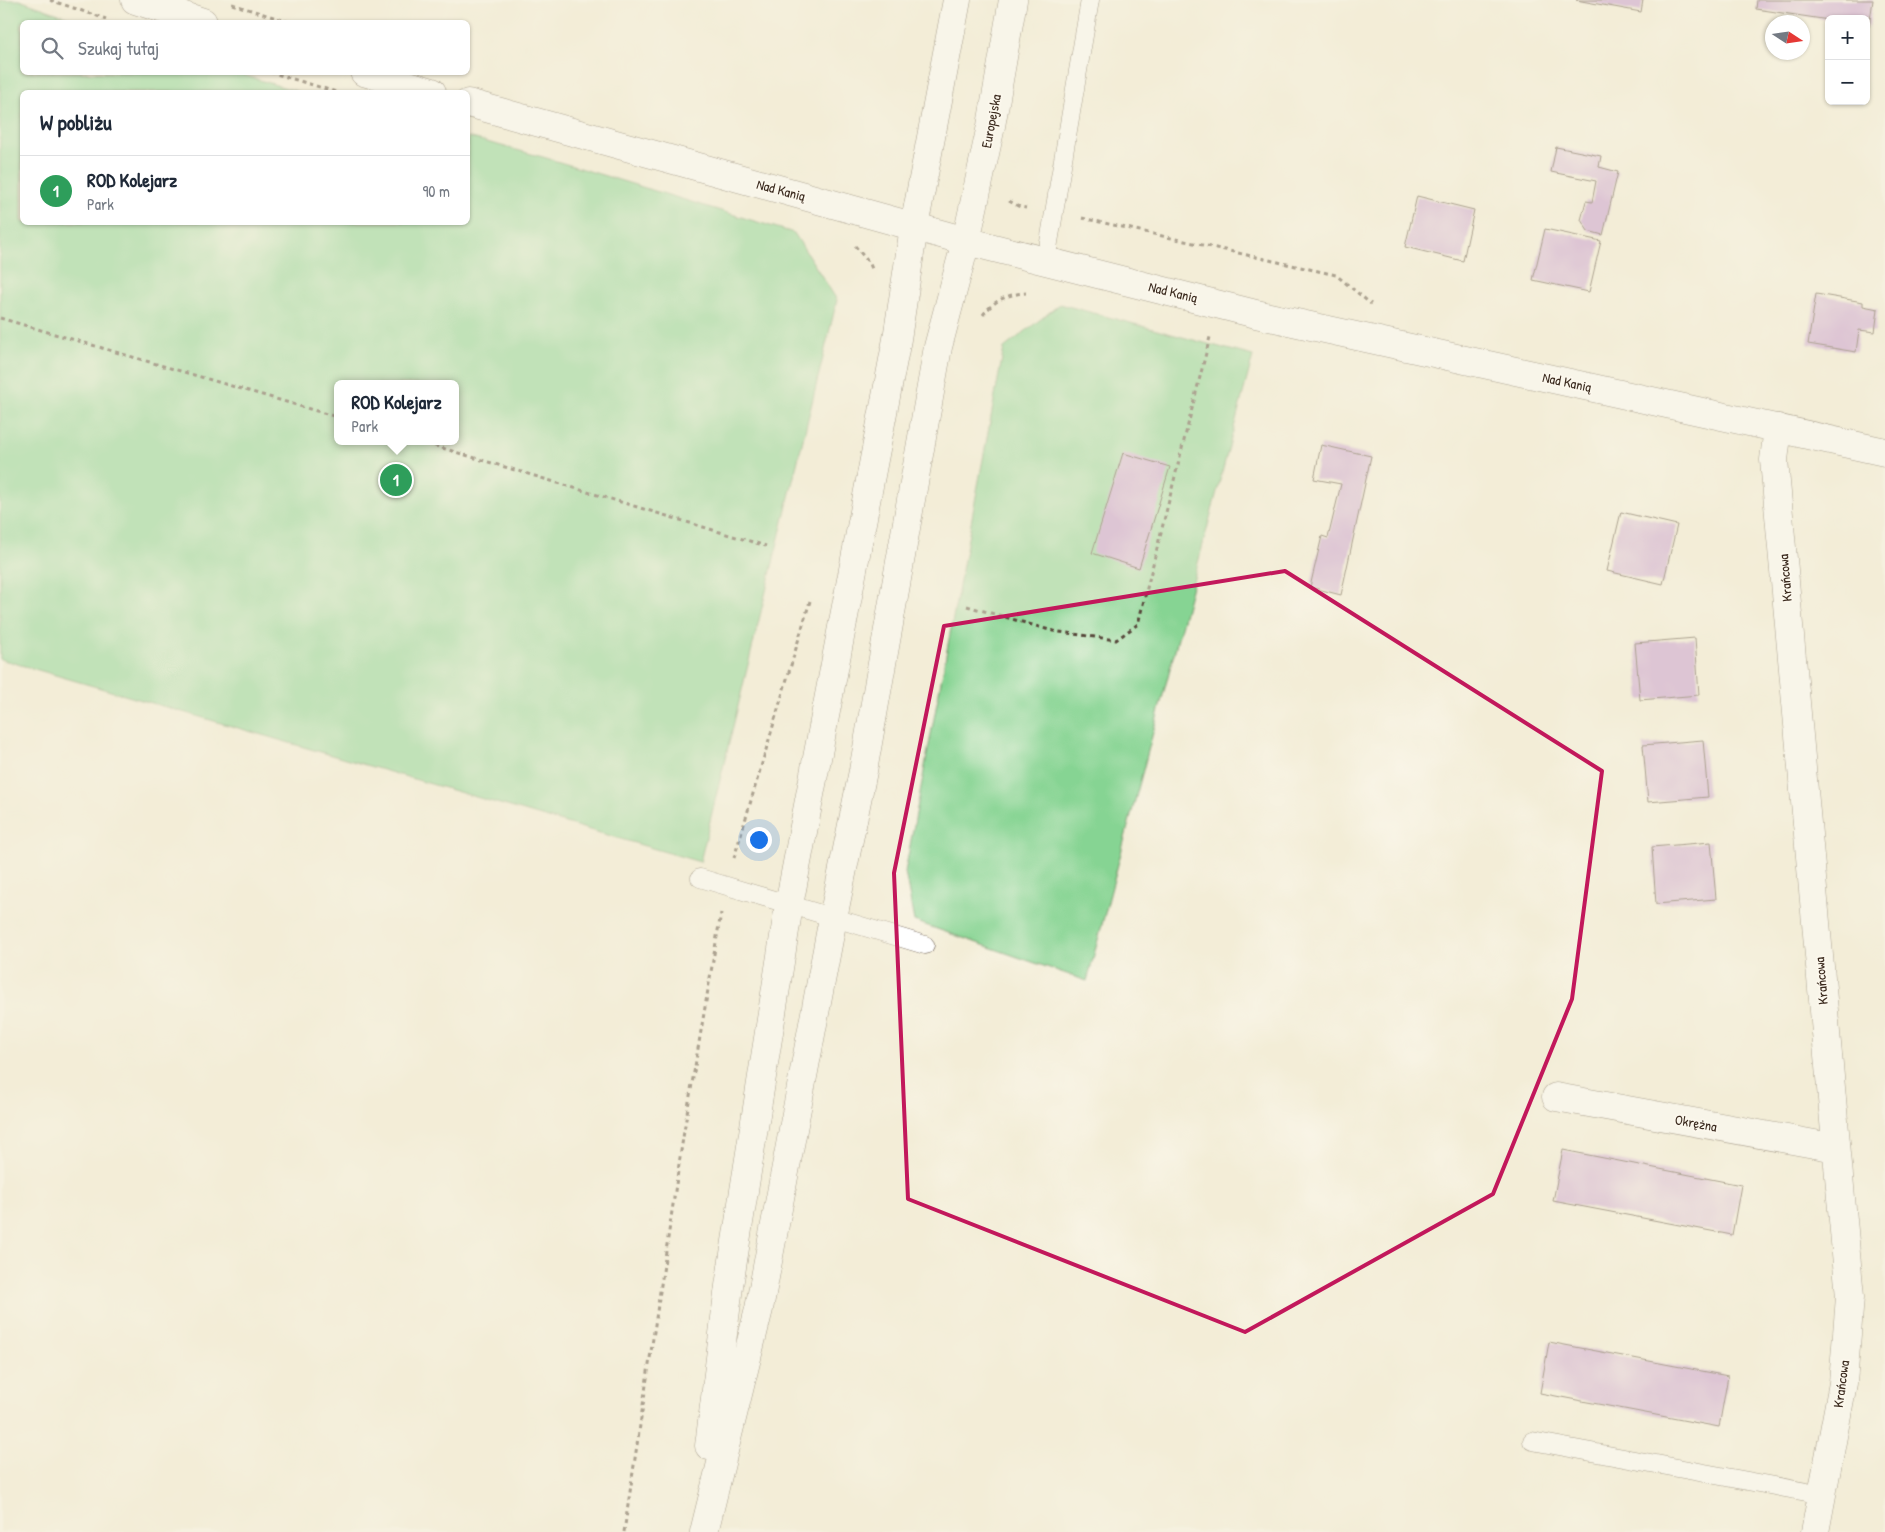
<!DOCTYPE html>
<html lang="pl">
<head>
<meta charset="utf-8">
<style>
  :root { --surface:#fff; --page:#f2f2f3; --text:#1f2937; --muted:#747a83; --line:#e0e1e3; --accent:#0b8043 }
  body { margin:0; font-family:"Patrick Hand",sans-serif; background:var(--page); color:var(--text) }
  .controls { position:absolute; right:15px; top:15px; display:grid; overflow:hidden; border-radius:8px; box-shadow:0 1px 4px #0004 }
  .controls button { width:45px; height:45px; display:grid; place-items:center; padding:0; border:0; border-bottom:1px solid var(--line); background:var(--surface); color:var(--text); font:25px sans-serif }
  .compass { position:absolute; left:1765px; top:15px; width:45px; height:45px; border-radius:50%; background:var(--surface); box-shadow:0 1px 4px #0004; rotate:102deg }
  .you { position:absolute; left:758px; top:839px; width:18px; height:18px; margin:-12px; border:4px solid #fff; border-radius:50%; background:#1a73e8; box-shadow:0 0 0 8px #1a73e833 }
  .badge { display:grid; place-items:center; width:32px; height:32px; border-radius:50%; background:var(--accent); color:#fff; font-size:16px; font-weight:700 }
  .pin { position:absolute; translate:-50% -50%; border:2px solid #fff; box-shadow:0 1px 5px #0006 }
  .popup { position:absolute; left:334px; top:380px; width:125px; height:65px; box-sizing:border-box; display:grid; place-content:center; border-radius:8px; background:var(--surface); filter:drop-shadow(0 1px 4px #0005); font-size:16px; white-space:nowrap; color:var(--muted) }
  .popup b { font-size:19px; color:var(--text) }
  .popup::after { content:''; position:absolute; left:50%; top:100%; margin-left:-10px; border:10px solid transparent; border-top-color:var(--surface) }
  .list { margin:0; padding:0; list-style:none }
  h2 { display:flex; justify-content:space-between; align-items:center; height:65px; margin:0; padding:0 20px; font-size:21px }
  h2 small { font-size:16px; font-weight:400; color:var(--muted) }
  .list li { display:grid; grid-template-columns:32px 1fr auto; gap:15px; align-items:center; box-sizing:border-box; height:70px; padding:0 20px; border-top:1px solid var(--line) }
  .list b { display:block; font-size:19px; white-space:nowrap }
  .list p { margin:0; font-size:16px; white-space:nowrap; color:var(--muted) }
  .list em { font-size:16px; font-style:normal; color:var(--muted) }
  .icon { flex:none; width:28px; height:28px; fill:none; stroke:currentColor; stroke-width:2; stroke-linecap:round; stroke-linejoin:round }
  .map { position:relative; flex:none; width:1885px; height:1532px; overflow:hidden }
  .search { position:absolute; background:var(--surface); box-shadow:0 1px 4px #0004; left:20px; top:20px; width:450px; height:55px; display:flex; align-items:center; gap:12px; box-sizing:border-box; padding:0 18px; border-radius:8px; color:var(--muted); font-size:19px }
  .panel { position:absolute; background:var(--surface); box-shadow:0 1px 4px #0004; left:20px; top:90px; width:450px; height:135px; border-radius:8px }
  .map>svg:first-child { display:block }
  .green { fill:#86d493; stroke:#607f58; fill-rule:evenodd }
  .building { fill:#c495d0 }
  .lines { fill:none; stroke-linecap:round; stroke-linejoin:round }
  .service-casing { stroke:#57473a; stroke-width:19 }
  .minor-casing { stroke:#57473a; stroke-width:29 }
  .tertiary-casing { stroke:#57473a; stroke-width:29 }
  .path { stroke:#57473a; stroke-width:3; stroke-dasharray:4 4; stroke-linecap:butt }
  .service { stroke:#fff; stroke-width:18 }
  .minor { stroke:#fff; stroke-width:28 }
  .tertiary { stroke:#fff; stroke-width:28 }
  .marked { fill:none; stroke:#c2185b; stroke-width:4; stroke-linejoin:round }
  .labels { text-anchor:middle; stroke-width:4; stroke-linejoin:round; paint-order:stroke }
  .street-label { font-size:14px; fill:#3b2a1e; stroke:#fbf7ec }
</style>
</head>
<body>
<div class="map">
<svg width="1885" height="1532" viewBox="0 0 1885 1532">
  <rect width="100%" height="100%" fill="#fbf7ec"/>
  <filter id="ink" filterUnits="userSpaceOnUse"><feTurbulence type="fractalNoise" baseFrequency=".02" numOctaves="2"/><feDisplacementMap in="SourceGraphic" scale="10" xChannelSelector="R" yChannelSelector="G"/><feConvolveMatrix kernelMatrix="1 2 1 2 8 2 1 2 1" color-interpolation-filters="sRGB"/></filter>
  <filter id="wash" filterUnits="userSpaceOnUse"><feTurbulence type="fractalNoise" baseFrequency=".0096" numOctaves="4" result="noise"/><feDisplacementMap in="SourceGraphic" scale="20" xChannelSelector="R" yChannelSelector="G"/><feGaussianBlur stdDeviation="1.12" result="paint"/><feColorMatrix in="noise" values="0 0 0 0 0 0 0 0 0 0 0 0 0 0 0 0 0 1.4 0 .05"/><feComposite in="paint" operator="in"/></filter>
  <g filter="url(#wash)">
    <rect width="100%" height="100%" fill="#f3edd7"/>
    <g class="green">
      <path d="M0 0H19L82 22H22V72L237 73 299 92H22V222H468V137L543 157 794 233 837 300 700 862 0 659ZM337 384H455V441H337Z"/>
      <polygon points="1060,304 1253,356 1087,981 914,921 905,872 1004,348"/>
    </g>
    <g id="blocks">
      <g class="building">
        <polygon points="1576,0 1643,0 1641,12"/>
        <polygon points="1757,0 1873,0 1869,27 1866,26 1866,19 1829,19 1829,20 1756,9"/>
        <polygon points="1556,147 1601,156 1599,167 1618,172 1603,235 1588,231 1581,220 1586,201 1592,202 1596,181 1551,172"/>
        <polygon points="1417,196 1474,210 1463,261 1405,247"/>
        <polygon points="1545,229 1601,241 1589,292 1533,280"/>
        <polygon points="1816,294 1863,302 1863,306 1878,309 1875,332 1859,330 1856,352 1808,344"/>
        <polygon points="1321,445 1371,456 1341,595 1310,587 1322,536 1328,538 1341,484 1314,479"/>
        <polygon points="1123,453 1170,467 1139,568 1092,553"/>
        <polygon points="1621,512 1677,525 1663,584 1607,571"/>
        <polygon points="1695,638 1699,695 1640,700 1635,643"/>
        <polygon points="1703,740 1708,797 1648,802 1643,745"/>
        <polygon points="1711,842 1716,899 1656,904 1652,847"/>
        <polygon points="1563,1150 1741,1185 1732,1235 1553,1201"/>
        <polygon points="1549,1342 1728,1376 1719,1427 1540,1393"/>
      </g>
    </g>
  </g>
  <g filter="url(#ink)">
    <use href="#blocks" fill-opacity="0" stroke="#57473a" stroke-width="1"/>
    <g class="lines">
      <g class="service-casing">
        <g id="service">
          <polyline points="1046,260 1090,0"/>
          <polyline points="700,878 925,945"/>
          <polyline points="1532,1441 1823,1495"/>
        </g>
      </g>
      <g class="minor-casing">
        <g id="minor">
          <polyline points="966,241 1256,314 1885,452"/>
          <polyline points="1778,428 1774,460 1850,1297 1843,1383 1815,1532"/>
          <polyline points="1556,1097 1836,1148"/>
        </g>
      </g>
      <g class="tertiary-casing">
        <g id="tertiary">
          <polyline points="135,0 203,22"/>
          <polyline points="364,72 432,92"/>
          <polyline points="468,103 966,241"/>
          <polyline points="709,1446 729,1286 789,905 897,339 914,227 957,0"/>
          <polyline points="704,1532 759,1309 833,918 863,771 938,347 966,241 991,126 1013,0"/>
        </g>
      </g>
      <g class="path">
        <polyline points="50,0 106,19"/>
        <polyline points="232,4 289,22"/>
        <polyline points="270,72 336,92"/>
        <polyline points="1009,201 1020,207 1026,208"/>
        <polyline points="1082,218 1336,275 1371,304"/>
        <polyline points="855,246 870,264 872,269"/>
        <path d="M983 315C994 300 1008 294 1026 293"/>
        <polyline points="0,318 337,417"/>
        <polyline points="419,441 766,546"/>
        <polyline points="967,606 1053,631 1116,640 1138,624 1210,337"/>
        <polyline points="734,858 810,601"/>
        <polyline points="624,1532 684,1131 721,913"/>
      </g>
      <use href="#service" class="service"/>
      <use href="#minor" class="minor"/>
      <use href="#tertiary" class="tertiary"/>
    </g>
  </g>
  <path d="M0 0H1885V1532H0ZM1285 571 1602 771 1572 999 1493 1194 1245 1332 908 1199 894 873 944 626Z" fill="#f3edd7" fill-opacity=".55" fill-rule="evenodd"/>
  <path class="marked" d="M1285 571 1602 771 1572 999 1493 1194 1245 1332 908 1199 894 873 944 626Z"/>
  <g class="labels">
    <g class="street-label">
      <text transform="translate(991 121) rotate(-79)" y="5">Europejska</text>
      <text transform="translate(781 190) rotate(15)" y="5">Nad Kanią</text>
      <text transform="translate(1173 292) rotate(14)" y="5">Nad Kanią</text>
      <text transform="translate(1567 382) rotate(12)" y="5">Nad Kanią</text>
      <text transform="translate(1785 578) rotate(-95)" y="5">Krańcowa</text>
      <text transform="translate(1821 981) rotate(-95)" y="5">Krańcowa</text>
      <text transform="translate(1696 1123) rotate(10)" y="5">Okrężna</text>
      <text transform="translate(1841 1384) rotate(-82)" y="5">Krańcowa</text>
    </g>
  </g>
</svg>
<div class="controls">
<button>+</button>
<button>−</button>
</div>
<svg class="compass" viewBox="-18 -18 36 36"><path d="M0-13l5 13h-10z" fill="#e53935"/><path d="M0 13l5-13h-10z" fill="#747a83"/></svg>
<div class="you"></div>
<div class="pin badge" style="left:396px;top:480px;background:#2e9e5b">1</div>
<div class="popup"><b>ROD Kolejarz</b>Park</div>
<div class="search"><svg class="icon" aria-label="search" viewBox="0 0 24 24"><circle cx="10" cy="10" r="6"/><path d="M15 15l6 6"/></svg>Szukaj tutaj</div>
<section class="panel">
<h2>W pobliżu<small></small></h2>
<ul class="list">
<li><span class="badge" style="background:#2e9e5b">1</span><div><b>ROD Kolejarz</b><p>Park</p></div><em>90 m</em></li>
</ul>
</section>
</div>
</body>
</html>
